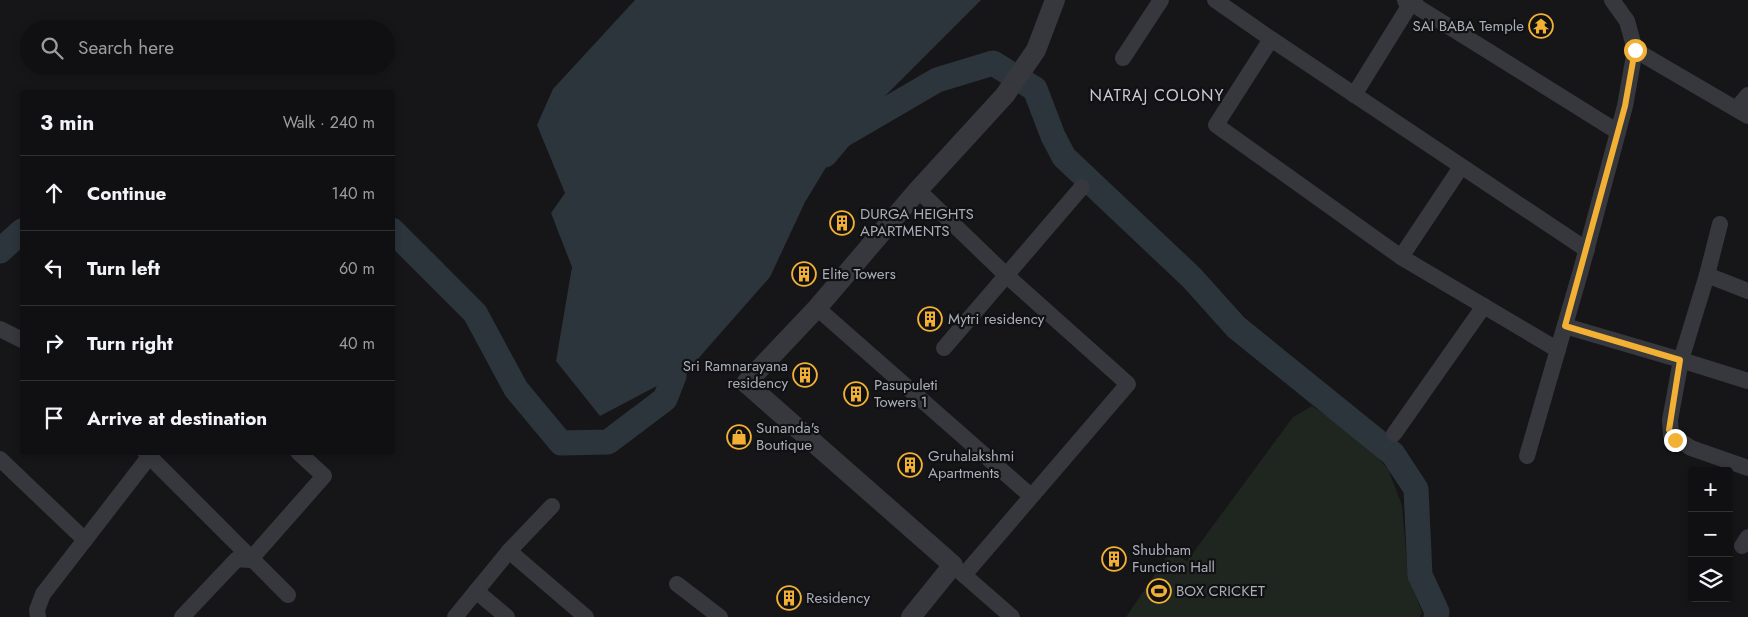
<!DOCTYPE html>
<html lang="en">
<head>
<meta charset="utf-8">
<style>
  :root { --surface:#101012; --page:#19191b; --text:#f1f3f6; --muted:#9c9d9f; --line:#303032 }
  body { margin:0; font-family:Jost,sans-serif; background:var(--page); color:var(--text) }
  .controls { position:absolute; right:15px; bottom:15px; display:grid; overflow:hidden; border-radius:5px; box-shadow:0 2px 8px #0003 }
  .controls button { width:45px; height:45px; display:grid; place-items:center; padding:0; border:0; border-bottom:1px solid var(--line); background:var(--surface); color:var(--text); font:25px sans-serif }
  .stop { position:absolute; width:15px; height:15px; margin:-11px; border:4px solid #f2b134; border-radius:50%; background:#fff }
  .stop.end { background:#f2b134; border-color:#fff; box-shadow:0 1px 5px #0008 }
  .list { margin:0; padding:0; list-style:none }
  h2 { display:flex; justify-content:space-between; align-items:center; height:65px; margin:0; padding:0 20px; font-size:21px }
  h2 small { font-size:16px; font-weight:400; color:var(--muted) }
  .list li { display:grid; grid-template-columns:32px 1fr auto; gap:15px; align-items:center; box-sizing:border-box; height:75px; padding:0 20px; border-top:1px solid var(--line) }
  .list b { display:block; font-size:19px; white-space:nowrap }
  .list em { font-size:16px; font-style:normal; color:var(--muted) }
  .icon { flex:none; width:28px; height:28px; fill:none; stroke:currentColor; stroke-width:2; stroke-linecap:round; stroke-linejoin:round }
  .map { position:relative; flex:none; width:1748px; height:617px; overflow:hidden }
  .search { position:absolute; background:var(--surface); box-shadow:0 2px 8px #0003; left:20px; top:20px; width:375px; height:55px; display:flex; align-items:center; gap:12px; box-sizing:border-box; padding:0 18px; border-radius:28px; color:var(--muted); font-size:19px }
  .panel { position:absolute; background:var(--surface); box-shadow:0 2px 8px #0003; left:20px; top:90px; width:375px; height:365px; border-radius:5px }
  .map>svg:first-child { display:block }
  .green { fill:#1e261f }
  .water { fill:#2c353c }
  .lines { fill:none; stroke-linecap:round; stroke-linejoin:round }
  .river { stroke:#2c353c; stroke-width:25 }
  .minor { stroke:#37383d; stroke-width:16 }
  .tertiary { stroke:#37383d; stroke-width:20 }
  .route { stroke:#f2b134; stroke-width:6 }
  .labels { text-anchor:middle; stroke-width:4.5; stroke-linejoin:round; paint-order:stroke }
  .poi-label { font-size:15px; fill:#a8adb8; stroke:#111113; text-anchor:start }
  .neighbourhood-label { font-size:16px; letter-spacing:1px; fill:#c9ccd4; stroke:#111113 }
</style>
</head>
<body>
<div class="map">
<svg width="1748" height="617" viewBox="0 0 1748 617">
  <rect width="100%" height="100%" fill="#161618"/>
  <polygon class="green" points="1312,406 1363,441 1388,469 1402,505 1408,577 1422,612 1420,617 1126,617 1170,552 1187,561 1293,417"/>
  <polygon class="water" points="635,0 981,0 845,136 805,202 770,277 689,369 600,416 556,361 572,267 551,213 565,193 537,125 553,89"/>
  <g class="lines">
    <g class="river">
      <polyline points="825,155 841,136 937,80 993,63 1035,89 1053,136 1064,157 1192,278 1236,327 1393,454 1416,489 1420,575 1437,612 1436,617"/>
      <polyline points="392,230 475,313 516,389 561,443 608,442 665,399 674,376 676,342"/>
      <polyline points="0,251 22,231"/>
    </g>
    <g class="minor">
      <polyline points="1215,0 1271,39"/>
      <polyline points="1635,50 1748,116"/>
      <polyline points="1123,58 1161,0"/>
      <polyline points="1354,95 1411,3 1618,132"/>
      <polyline points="1737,108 1748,95"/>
      <polyline points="918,190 1007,276 1128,384 964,575"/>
      <polyline points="1401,257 1461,167"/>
      <polyline points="1707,275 1720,224"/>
      <polyline points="1748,291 1707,275 1681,360 1748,381"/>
      <polyline points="817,308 1031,496"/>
      <polyline points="1565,326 1681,360 1670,420 1671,435 1691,448 1748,468"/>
      <polyline points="0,329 22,340"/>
      <polyline points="944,348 1082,187"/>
      <polyline points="1558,350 1401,257 1216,125 1271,39 1587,250"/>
      <polyline points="1394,434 1484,306"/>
      <polyline points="145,452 288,595"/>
      <polyline points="1527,456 1581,270 1625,106 1635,50 1627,21 1612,0"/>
      <polyline points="0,459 85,540"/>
      <polyline points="1742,546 1748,537"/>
      <polyline points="509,551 586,617"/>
      <polyline points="250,560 324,476 298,452"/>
      <polyline points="957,569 1012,617"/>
      <polyline points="677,584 720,617"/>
      <polyline points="476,591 507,617"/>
      <polyline points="38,617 37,610 43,594 149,457"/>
      <polyline points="182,617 237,559 250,560"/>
      <polyline points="455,617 509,551 552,506"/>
    </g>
    <g class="tertiary">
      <polyline points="1407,0 1411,3 1413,0"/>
      <polyline points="911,617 953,565 746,383 817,308 918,190 1005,95 1036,50 1055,0"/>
    </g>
  </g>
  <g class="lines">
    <polyline class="route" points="1635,50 1625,106 1565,326 1680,360 1669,430 1675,440"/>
  </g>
  <defs>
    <g id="temple-ring" transform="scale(1.25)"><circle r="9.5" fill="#111113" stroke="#f2b134" stroke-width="1.5"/><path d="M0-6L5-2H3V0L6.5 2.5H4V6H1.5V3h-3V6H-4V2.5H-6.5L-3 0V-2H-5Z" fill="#f2b134"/></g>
    <g id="building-ring" transform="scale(1.25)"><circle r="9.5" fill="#111113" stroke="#f2b134" stroke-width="1.5"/><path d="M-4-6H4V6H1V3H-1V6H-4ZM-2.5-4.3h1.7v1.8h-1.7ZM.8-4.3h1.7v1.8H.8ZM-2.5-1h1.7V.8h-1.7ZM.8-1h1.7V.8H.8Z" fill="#f2b134"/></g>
    <g id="shop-ring" transform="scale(1.25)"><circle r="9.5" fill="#111113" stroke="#f2b134" stroke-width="1.5"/><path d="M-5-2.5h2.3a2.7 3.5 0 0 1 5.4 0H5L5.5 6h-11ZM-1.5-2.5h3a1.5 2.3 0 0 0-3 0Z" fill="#f2b134"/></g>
    <g id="stadium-ring" transform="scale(1.25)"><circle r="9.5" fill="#111113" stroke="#f2b134" stroke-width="1.5"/><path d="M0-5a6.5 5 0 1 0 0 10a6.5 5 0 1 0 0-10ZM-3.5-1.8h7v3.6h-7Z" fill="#f2b134"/></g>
  </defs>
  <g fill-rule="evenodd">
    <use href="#temple-ring" x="1541" y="26"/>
    <use href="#building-ring" x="842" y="223"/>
    <use href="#building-ring" x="804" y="274"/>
    <use href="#building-ring" x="930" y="319"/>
    <use href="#building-ring" x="805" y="375"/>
    <use href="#building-ring" x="856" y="394"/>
    <use href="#shop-ring" x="739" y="437"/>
    <use href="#building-ring" x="910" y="465"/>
    <use href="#building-ring" x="1114" y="559"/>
    <use href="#stadium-ring" x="1159" y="591"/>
    <use href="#building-ring" x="789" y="598"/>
  </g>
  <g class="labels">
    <g class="poi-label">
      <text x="1524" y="31" text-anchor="end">SAI BABA Temple</text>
      <text x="860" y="219">DURGA HEIGHTS<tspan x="860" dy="17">APARTMENTS</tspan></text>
      <text x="822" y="279">Elite Towers</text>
      <text x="948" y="324">Mytri residency</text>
      <text x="788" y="371" text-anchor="end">Sri Ramnarayana<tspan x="788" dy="17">residency</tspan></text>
      <text x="874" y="390">Pasupuleti<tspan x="874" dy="17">Towers 1</tspan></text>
      <text x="756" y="433">Sunanda's<tspan x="756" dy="17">Boutique</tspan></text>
      <text x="928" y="461">Gruhalakshmi<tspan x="928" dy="17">Apartments</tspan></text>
      <text x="1132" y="555">Shubham<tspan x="1132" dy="17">Function Hall</tspan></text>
      <text x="1176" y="596">BOX CRICKET</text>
      <text x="806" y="603">Residency</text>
    </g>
    <g class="neighbourhood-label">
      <text x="1157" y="101">NATRAJ COLONY</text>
    </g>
  </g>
</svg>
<div class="controls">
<button>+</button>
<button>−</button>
<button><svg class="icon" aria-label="layers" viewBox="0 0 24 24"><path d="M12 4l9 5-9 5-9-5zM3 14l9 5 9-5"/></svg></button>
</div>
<div class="stop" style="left:1635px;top:50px"></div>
<div class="stop end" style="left:1675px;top:440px"></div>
<div class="search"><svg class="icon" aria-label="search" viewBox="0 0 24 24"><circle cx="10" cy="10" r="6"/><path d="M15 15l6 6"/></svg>Search here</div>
<section class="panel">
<h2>3 min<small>Walk · 240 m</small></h2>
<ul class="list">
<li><svg class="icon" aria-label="ahead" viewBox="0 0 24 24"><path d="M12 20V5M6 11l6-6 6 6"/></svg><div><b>Continue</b></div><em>140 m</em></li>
<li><svg class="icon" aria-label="left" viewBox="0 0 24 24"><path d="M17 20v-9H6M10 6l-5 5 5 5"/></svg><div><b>Turn left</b></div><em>60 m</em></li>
<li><svg class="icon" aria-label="right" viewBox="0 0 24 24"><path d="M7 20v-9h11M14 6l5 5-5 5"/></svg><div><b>Turn right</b></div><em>40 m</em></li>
<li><svg class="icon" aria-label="arrive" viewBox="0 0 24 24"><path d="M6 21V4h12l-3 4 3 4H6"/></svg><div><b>Arrive at destination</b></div></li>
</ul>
</section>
</div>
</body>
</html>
